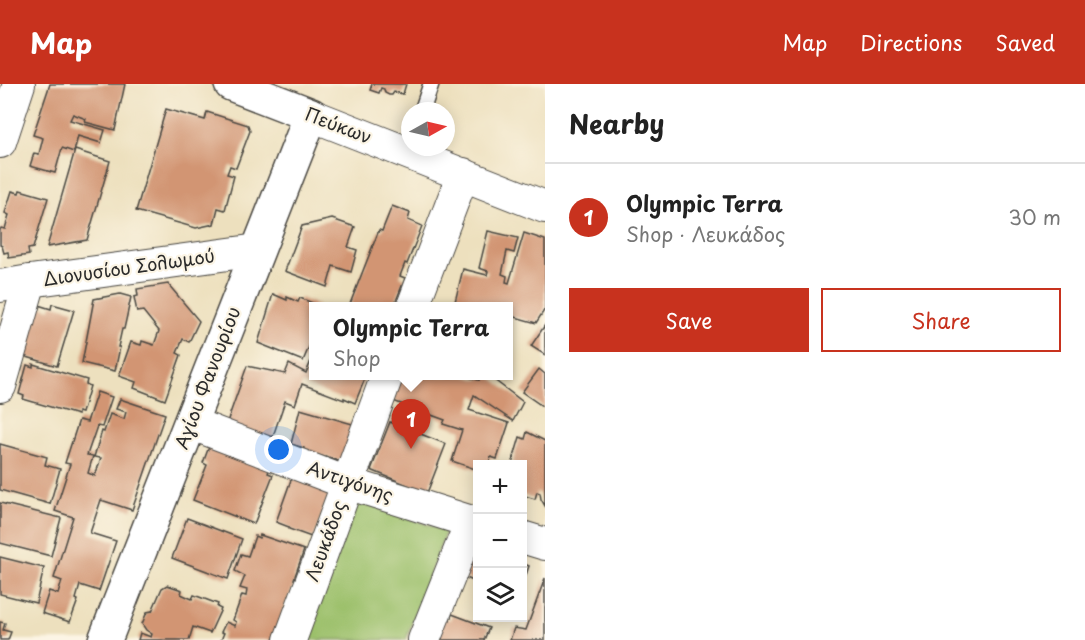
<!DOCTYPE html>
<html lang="en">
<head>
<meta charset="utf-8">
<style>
  :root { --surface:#fff; --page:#f6f6f6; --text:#222; --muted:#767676; --line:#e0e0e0; --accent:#c8321e }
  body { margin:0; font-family:"Playpen Sans",sans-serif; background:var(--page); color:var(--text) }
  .controls { position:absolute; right:18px; bottom:18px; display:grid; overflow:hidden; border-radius:0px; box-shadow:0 3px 15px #0003 }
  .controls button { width:54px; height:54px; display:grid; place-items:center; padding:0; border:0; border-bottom:2px solid var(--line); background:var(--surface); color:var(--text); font:30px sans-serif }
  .compass { position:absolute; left:401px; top:18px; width:54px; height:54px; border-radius:50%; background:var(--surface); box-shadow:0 3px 15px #0003; rotate:82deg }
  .you { position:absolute; left:279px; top:366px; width:21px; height:21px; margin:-15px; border:4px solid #fff; border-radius:50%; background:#1a73e8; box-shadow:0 0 0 9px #1a73e833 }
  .badge { display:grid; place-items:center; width:39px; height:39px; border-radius:50%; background:var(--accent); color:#fff; font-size:20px; font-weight:700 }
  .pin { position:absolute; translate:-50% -50px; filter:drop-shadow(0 2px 3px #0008) }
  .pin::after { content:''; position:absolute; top:32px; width:21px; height:18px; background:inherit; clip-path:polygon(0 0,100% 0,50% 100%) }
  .popup { position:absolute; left:309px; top:218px; width:204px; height:78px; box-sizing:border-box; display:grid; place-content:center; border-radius:0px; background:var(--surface); filter:drop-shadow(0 2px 4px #0005); font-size:20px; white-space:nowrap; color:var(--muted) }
  .popup b { font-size:22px; color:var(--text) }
  .popup::after { content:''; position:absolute; left:50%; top:100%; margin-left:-12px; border:12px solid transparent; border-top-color:var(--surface) }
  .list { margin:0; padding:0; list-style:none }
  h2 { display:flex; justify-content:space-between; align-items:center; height:78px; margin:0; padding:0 24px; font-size:26px }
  h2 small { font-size:20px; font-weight:400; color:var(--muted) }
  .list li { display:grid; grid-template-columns:39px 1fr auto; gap:18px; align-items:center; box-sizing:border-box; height:108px; padding:0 24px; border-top:2px solid var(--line) }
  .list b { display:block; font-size:22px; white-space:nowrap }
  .list p { margin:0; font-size:20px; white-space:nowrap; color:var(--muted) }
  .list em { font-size:20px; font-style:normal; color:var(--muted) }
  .actions { display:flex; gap:12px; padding:18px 24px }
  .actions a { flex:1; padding:14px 0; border:2px solid var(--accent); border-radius:0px; text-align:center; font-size:21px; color:var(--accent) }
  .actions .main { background:var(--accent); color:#fff }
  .icon { flex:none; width:33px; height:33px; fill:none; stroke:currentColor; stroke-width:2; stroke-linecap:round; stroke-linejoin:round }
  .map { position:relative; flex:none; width:545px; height:556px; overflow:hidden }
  header { display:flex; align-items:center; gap:36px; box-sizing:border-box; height:84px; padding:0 30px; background:var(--accent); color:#fff }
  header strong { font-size:28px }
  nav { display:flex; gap:33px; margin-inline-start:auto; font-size:21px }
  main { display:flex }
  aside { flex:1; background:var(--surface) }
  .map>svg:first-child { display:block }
  .green { fill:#9bc06a; stroke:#63764a; stroke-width:1.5 }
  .building { fill:#d29573 }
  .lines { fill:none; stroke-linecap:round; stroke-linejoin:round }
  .service-casing { stroke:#484641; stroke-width:18 }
  .minor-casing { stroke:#484641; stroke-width:34 }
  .tertiary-casing { stroke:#484641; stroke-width:36 }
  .service { stroke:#fff; stroke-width:15 }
  .minor { stroke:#fff; stroke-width:32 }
  .tertiary { stroke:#fff; stroke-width:33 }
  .labels { text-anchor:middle; stroke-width:4.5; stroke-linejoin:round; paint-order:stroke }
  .street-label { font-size:18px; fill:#2b2b2b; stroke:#fcf5e5 }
</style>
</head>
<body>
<header>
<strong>Map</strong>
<nav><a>Map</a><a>Directions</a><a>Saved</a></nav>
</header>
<main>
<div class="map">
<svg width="545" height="556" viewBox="0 0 545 556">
  <rect width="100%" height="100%" fill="#fcf5e5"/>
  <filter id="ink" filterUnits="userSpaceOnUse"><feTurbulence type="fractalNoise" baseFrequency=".0167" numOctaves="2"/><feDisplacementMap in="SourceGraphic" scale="12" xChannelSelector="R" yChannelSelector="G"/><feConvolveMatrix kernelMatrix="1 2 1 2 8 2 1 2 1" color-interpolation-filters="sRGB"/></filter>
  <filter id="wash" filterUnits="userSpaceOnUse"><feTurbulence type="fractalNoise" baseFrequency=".008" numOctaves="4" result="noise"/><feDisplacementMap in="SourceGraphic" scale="24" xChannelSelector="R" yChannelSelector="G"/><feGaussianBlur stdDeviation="1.35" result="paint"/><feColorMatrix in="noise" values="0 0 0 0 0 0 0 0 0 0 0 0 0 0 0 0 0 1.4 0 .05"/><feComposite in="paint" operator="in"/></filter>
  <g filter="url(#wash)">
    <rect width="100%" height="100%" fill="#ede0be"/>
    <polygon class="green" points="357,415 446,447 406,556 306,556"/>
    <g id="blocks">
      <g class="building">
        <polygon points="50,0 125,0 115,46 85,38 86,35 73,30 70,36 105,46 101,59 78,52 74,68 62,64 55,89 30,82 34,69 39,70 43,54 33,51"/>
        <polygon points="372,0 406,0 403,10 394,8 392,11 389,11 385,9 384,5 381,4 379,9 370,6"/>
        <polygon points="166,25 205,36 207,28 248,41 250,47 236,84 230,82 227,90 234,92 225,126 218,124 214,140 196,144 136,127"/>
        <polygon points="75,66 110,77 87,156 47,163"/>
        <polygon points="20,106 48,114 33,164 28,165 29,171 9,174 8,168 4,169 2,162 0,161 0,146 1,144 5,145 9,131 5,129 12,107 19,109"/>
        <polygon points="392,122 410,129 408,136 422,142 407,180 405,179 400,192 405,194 394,222 353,222 350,220 379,146 382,147"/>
        <polygon points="332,135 355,143 348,163 357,166 351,188 333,182 327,203 285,187 302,142"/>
        <polygon points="488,147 518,154 514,169 507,167 502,190 507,192 506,198 509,199 524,149 545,156 545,225 536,239 508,231 508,222 454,222 463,185 487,191 488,187 479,184"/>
        <polygon points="168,200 199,237 189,258 183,255 177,269 181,271 165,316 134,304 136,298 119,292 131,258 141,261 142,257 154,261 159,247 143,227 137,228 134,213 138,212 137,205"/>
        <polygon points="120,210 131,213 124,245 122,245 118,263 120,263 115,287 82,279 94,215"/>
        <polygon points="273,210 287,216 287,213 298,218 300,214 320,222 314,222 314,251 303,277 258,259"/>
        <polygon points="35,220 51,225 52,220 74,226 57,282 20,271"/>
        <polygon points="545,241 545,271 531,262"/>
        <polygon points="314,270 314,292 366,292 355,319 344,314 344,316 302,300 295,321 285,317 272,355 226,341 247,282 285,290 289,280 306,289"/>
        <polygon points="33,280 87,296 86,300 90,302 82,329 78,328 78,331 23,315 24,312 19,310 27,281 33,283"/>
        <polygon points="539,285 545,290 545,324 522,308"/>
        <polygon points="398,292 465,292 479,296 481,292 489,292 523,318 513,337 474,311 469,326 509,339 497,375 491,373 489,380 478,380 478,386 452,377 462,346 443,340 445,336 393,317"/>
        <polygon points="97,308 112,313 102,343 97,342 87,371 93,372 88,389 95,392 101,374 94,373 102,347 104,348 110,330 124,335 126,328 116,325 120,315 165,330 132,426 101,416 90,449 116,457 99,507 80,501 76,515 78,516 70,538 42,529 49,507 58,510 62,497 54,494 73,433 55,427 70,380 65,379 79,336 87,338"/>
        <polygon points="300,325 356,341 346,379 303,367 304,364 291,360"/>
        <polygon points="390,338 446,360 427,409 371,386"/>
        <polygon points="527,348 545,357 545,422 541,415 540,409 537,408 535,415 522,411 522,380 512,380 520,353 525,355"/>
        <polygon points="0,360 47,373 45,381 60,385 50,420 0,406"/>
        <polygon points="210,360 270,383 268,389 273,391 254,440 193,416 207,381 203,379"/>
        <polygon points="292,393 331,406 314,454 289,445 289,443 276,438"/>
        <polygon points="0,419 61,434 51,472 0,459"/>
        <polygon points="187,434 242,455 228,495 172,474"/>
        <polygon points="478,447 478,499 457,490"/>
        <polygon points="260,451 304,466 294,495 296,495 273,556 221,556 224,549 221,548 226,538 235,542 236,538 233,536 242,511 246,512 247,506 240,504 245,492 235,487 241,470 248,472 255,452 259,454"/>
        <polygon points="0,473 44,484 36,519 0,510"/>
        <polygon points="522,479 529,482 523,500 522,500"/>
        <polygon points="545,494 545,556 510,556 514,544 526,546"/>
        <polygon points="167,501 182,506 181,510 192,515 194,511 218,520 217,523 221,525 210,549 193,543 189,556 138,556 140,549 151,553 152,550 146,546 142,540 147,528 152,527 162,504"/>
        <polygon points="452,530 489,544 484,556 431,556 440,532 450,536"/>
        <polygon points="0,538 5,539 3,546 11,548 8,556 0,556"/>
      </g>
    </g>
  </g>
  <g filter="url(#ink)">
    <use href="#blocks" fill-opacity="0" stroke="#484641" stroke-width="1.5"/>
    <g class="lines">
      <g class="service-casing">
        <polyline id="service" points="422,27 431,0"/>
      </g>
      <g class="minor-casing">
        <g id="minor">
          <polyline points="311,31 545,123"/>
          <polyline points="0,58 19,0"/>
          <polyline points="0,202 30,197 258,166"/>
          <polyline points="413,222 463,90"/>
          <polyline points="0,302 30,197"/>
          <polyline points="190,339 347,399 478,440"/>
          <polyline points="522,453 545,460"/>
          <polyline points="290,556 387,292"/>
          <polyline points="424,556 471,438"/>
        </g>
      </g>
      <g class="tertiary-casing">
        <polyline id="tertiary" points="105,556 311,31 231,0"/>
      </g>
      <use href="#service" class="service"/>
      <use href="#minor" class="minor"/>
      <use href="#tertiary" class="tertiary"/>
    </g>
  </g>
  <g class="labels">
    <g class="street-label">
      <text transform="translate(338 42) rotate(21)" y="6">Πεύκων</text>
      <text transform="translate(129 184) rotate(-8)" y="6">Διονυσίου Σολωμού</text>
      <text transform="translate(208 294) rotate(-69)" y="6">Αγίου Φανουρίου</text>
      <text transform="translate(350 398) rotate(19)" y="6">Αντιγόνης</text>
      <text transform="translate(326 457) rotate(-70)" y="6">Λευκάδος</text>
    </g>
  </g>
</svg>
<div class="controls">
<button>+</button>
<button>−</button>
<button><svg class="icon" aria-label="layers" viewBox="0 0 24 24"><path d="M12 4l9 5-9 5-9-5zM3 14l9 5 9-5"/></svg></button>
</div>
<svg class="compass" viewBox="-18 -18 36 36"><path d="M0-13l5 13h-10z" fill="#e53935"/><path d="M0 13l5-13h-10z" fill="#767676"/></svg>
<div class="you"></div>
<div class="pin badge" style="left:411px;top:365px">1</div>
<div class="popup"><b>Olympic Terra</b>Shop</div>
</div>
<aside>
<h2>Nearby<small></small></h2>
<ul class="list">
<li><span class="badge">1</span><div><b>Olympic Terra</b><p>Shop · Λευκάδος</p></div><em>30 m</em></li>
</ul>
<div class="actions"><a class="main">Save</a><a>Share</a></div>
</aside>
</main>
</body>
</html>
